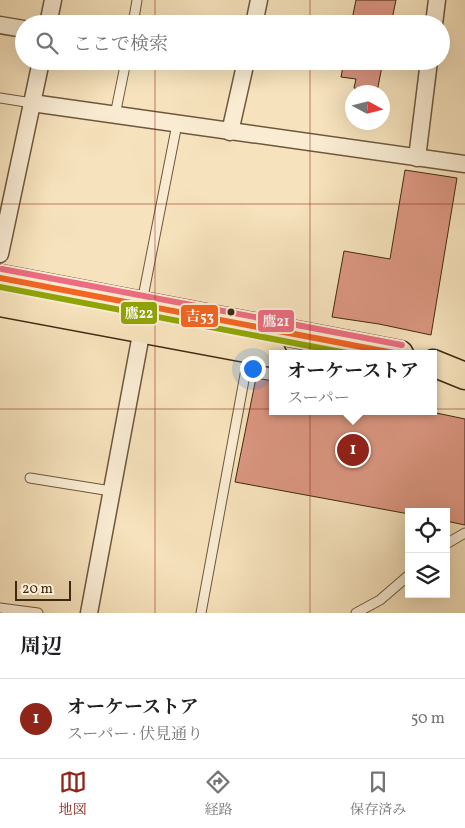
<!DOCTYPE html>
<html lang="ja">
<head>
<meta charset="utf-8">
<style>
  :root { --surface:#fff; --page:#f2f2f2; --text:#202124; --muted:#757577; --line:#e0e0e0; --accent:#8f2418 }
  body { margin:0; font-family:Vollkorn,"Noto Serif JP",serif; background:var(--page); color:var(--text) }
  .controls { position:absolute; right:15px; bottom:15px; display:grid; overflow:hidden; border-radius:0px; box-shadow:0 5px 20px #0002 }
  .controls button { width:45px; height:45px; display:grid; place-items:center; padding:0; border:0; border-bottom:1px solid var(--line); background:var(--surface); color:var(--text); font:25px sans-serif }
  .compass { position:absolute; left:345px; top:85px; width:45px; height:45px; border-radius:50%; background:var(--surface); box-shadow:0 5px 20px #0002; rotate:97deg }
  .scale { position:absolute; left:15px; bottom:12px; width:56px; box-sizing:border-box; padding-left:5px; border:2px solid #402911; border-top:0; font-size:14px; line-height:18px; white-space:nowrap; color:#402911; -webkit-text-stroke:4px #f9ecd3; paint-order:stroke }
  .you { position:absolute; left:252px; top:368px; width:18px; height:18px; margin:-12px; border:4px solid #fff; border-radius:50%; background:#1a73e8; box-shadow:0 0 0 8px #1a73e833 }
  .badge { display:grid; place-items:center; width:32px; height:32px; border-radius:50%; background:var(--accent); color:#fff; font-size:16px; font-weight:700 }
  .pin { position:absolute; translate:-50% -50%; border:2px solid #fff; box-shadow:0 1px 5px #0006 }
  .popup { position:absolute; left:269px; top:350px; width:168px; height:65px; box-sizing:border-box; display:grid; place-content:center; border-radius:0px; background:var(--surface); filter:drop-shadow(0 1px 4px #0005); font-size:16px; white-space:nowrap; color:var(--muted) }
  .popup b { font-size:19px; color:var(--text) }
  .popup::after { content:''; position:absolute; left:50%; top:100%; margin-left:-10px; border:10px solid transparent; border-top-color:var(--surface) }
  .list { margin:0; padding:0; list-style:none }
  h2 { display:flex; justify-content:space-between; align-items:center; height:65px; margin:0; padding:0 20px; font-size:21px }
  h2 small { font-size:16px; font-weight:400; color:var(--muted) }
  .list li { display:grid; grid-template-columns:32px 1fr auto; gap:15px; align-items:center; box-sizing:border-box; height:80px; padding:0 20px; border-top:1px solid var(--line) }
  .list b { display:block; font-size:19px; white-space:nowrap }
  .list p { margin:0; font-size:16px; white-space:nowrap; color:var(--muted) }
  .list em { font-size:16px; font-style:normal; color:var(--muted) }
  .icon { flex:none; width:28px; height:28px; fill:none; stroke:currentColor; stroke-width:2; stroke-linecap:round; stroke-linejoin:round }
  .map { position:relative; flex:none; width:465px; height:613px; overflow:hidden }
  .search { position:absolute; background:var(--surface); box-shadow:0 5px 20px #0002; left:15px; right:15px; top:15px; height:55px; display:flex; align-items:center; gap:12px; box-sizing:border-box; padding:0 18px; border-radius:28px; color:var(--muted); font-size:19px }
  .sheet { height:145px; background:var(--surface) }
  nav { display:flex; justify-content:space-around; align-items:center; box-sizing:border-box; height:70px; border-top:1px solid var(--line); background:var(--surface); font-size:14px; color:var(--muted) }
  nav a { display:grid; justify-items:center; gap:2px }
  nav .on { color:var(--accent) }
  .map>svg:first-child { display:block }
  .building { fill:#db9681; stroke:#402911 }
  .lines { fill:none; stroke-linecap:round; stroke-linejoin:round }
  .lane-casing { stroke:#6e573c; stroke-width:11 }
  .street-casing { stroke:#6e573c; stroke-width:19 }
  .primary-casing { stroke:#402911; stroke-width:29 }
  .lane { stroke:#f9ecd3; stroke-width:9 }
  .street { stroke:#f9ecd3; stroke-width:16 }
  .primary { stroke:#f6e2bc; stroke-width:26 }
  .bus-1-casing { stroke:#f9ecd3; stroke-width:10 }
  .bus-2-casing { stroke:#f9ecd3; stroke-width:10 }
  .bus-3-casing { stroke:#f9ecd3; stroke-width:10 }
  .bus-1 { stroke:#f26522; stroke-width:6 }
  .bus-2 { stroke:#90a406; stroke-width:6 }
  .bus-3 { stroke:#ec6d81; stroke-width:6 }
  .grid { fill:none; stroke:#8f2418; stroke-width:1; stroke-opacity:0.55 }
  .bus-dot { fill:#402911; stroke:#f9ecd3; stroke-width:2 }
  .line-badge { stroke:#f9ecd3; stroke-width:2 }
  .badge-label { font-size:14px; text-anchor:middle; font-weight:bold; fill:#fff }
</style>
</head>
<body>
<div class="map">
<svg width="465" height="613" viewBox="0 0 465 613">
  <rect width="100%" height="100%" fill="#f6e2bc"/>
  <filter id="stains"><feTurbulence type="fractalNoise" baseFrequency=".004" numOctaves="4"/><feColorMatrix values="0 0 0 0 .2 0 0 0 0 .09 0 0 0 0 .02 0 0 0 .5 -.17"/></filter>
  <radialGradient id="worn" r=".72"><stop offset=".6" stop-color="#630" stop-opacity="0"/><stop offset="1" stop-color="#630" stop-opacity=".3"/></radialGradient>
  <g class="building">
    <polygon points="356,0 396,0 391,24 351,24"/>
    <polygon points="344,61 383,61 377,92 354,88 356,79 341,77"/>
    <polygon points="405,170 457,178 431,335 379,324 332,317 344,251 390,259"/>
    <polygon points="256,378 273,381 273,411 427,411 465,419 465,525 446,521 446,512 409,512 409,514 235,482"/>
  </g>
  <g class="lines">
    <g class="lane-casing">
      <g id="lane">
        <polyline points="133,24 137,0"/>
        <polyline points="0,98 32,103"/>
        <polyline points="115,115 126,61"/>
        <polyline points="142,302 177,124"/>
        <polyline points="30,478 111,491"/>
        <polyline points="446,544 465,533"/>
        <polyline points="0,608 38,613"/>
        <polyline points="201,613 249,353"/>
        <polyline points="356,613 380,600 409,575"/>
      </g>
    </g>
    <g class="street-casing">
      <g id="street">
        <polyline points="48,24 53,0"/>
        <polyline points="254,24 259,0"/>
        <polyline points="434,24 437,0"/>
        <polyline points="0,25 24,29"/>
        <polyline points="32,103 465,164"/>
        <polyline points="230,132 246,61"/>
        <polyline points="417,158 429,61"/>
        <polyline points="0,254 41,61"/>
        <polyline points="89,613 142,329"/>
      </g>
    </g>
    <g class="primary-casing">
      <g id="primary">
        <polyline points="0,278 400,354"/>
        <polyline points="0,303 273,354"/>
        <polyline points="433,363 465,376"/>
      </g>
    </g>
    <use href="#lane" class="lane"/>
    <use href="#street" class="street"/>
    <use href="#primary" class="primary"/>
    <g class="bus-1-casing">
      <polyline id="bus-1" points="0,278 399,354"/>
    </g>
    <g class="bus-2-casing">
      <polyline id="bus-2" points="0,287 352,354"/>
    </g>
    <g class="bus-3-casing">
      <polyline id="bus-3" points="2,269 402,345"/>
    </g>
    <use href="#bus-1" class="bus-1"/>
    <use href="#bus-2" class="bus-2"/>
    <use href="#bus-3" class="bus-3"/>
  </g>
  <path class="grid" d="M155 0V24M310 0V24M155 61V613M310 61V613M0 204H465M0 409H465"/>
  <circle class="bus-dot" cx="231" cy="312" r="4.5"/>
  <g class="line-badge">
    <rect x="120" y="301" width="38" height="24" rx="5" fill="#90a406"/>
    <rect x="180" y="304" width="39" height="24" rx="5" fill="#f26522"/>
    <rect x="257" y="309" width="38" height="24" rx="5" fill="#ec6d81"/>
  </g>
  <g class="badge-label">
    <text x="139" y="318">鷹22</text>
    <text x="200" y="321">吉53</text>
    <text x="276" y="326">鷹21</text>
  </g>
  <rect width="100%" height="100%" filter="url(#stains)"/>
  <rect width="100%" height="100%" fill="url(#worn)"/>
</svg>
<div class="controls">
<button><svg class="icon" aria-label="locate" viewBox="0 0 24 24"><circle cx="12" cy="12" r="6"/><path d="M12 2v4M12 18v4M2 12h4M18 12h4"/></svg></button>
<button><svg class="icon" aria-label="layers" viewBox="0 0 24 24"><path d="M12 4l9 5-9 5-9-5zM3 14l9 5 9-5"/></svg></button>
</div>
<svg class="compass" viewBox="-18 -18 36 36"><path d="M0-13l5 13h-10z" fill="#e53935"/><path d="M0 13l5-13h-10z" fill="#757577"/></svg>
<div class="scale">20 m</div>
<div class="you"></div>
<div class="pin badge" style="left:353px;top:450px">1</div>
<div class="popup"><b>オーケーストア</b>スーパー</div>
<div class="search"><svg class="icon" aria-label="search" viewBox="0 0 24 24"><circle cx="10" cy="10" r="6"/><path d="M15 15l6 6"/></svg>ここで検索</div>
</div>
<section class="sheet">
<h2>周辺<small></small></h2>
<ul class="list">
<li><span class="badge">1</span><div><b>オーケーストア</b><p>スーパー · 伏見通り</p></div><em>50 m</em></li>
</ul>
</section>
<nav>
<a class="on"><svg class="icon" aria-label="map" viewBox="0 0 24 24"><path d="M3 6l6-2 6 2 6-2v14l-6 2-6-2-6 2zM9 4v14M15 6v14"/></svg>地図</a>
<a><svg class="icon" aria-label="directions" viewBox="0 0 24 24"><path d="M12 3l9 9-9 9-9-9zM9 14v-3h6M13 9l2 2-2 2"/></svg>経路</a>
<a><svg class="icon" aria-label="saved" viewBox="0 0 24 24"><path d="M7 4h10v16l-5-4-5 4z"/></svg>保存済み</a>
</nav>
</body>
</html>
